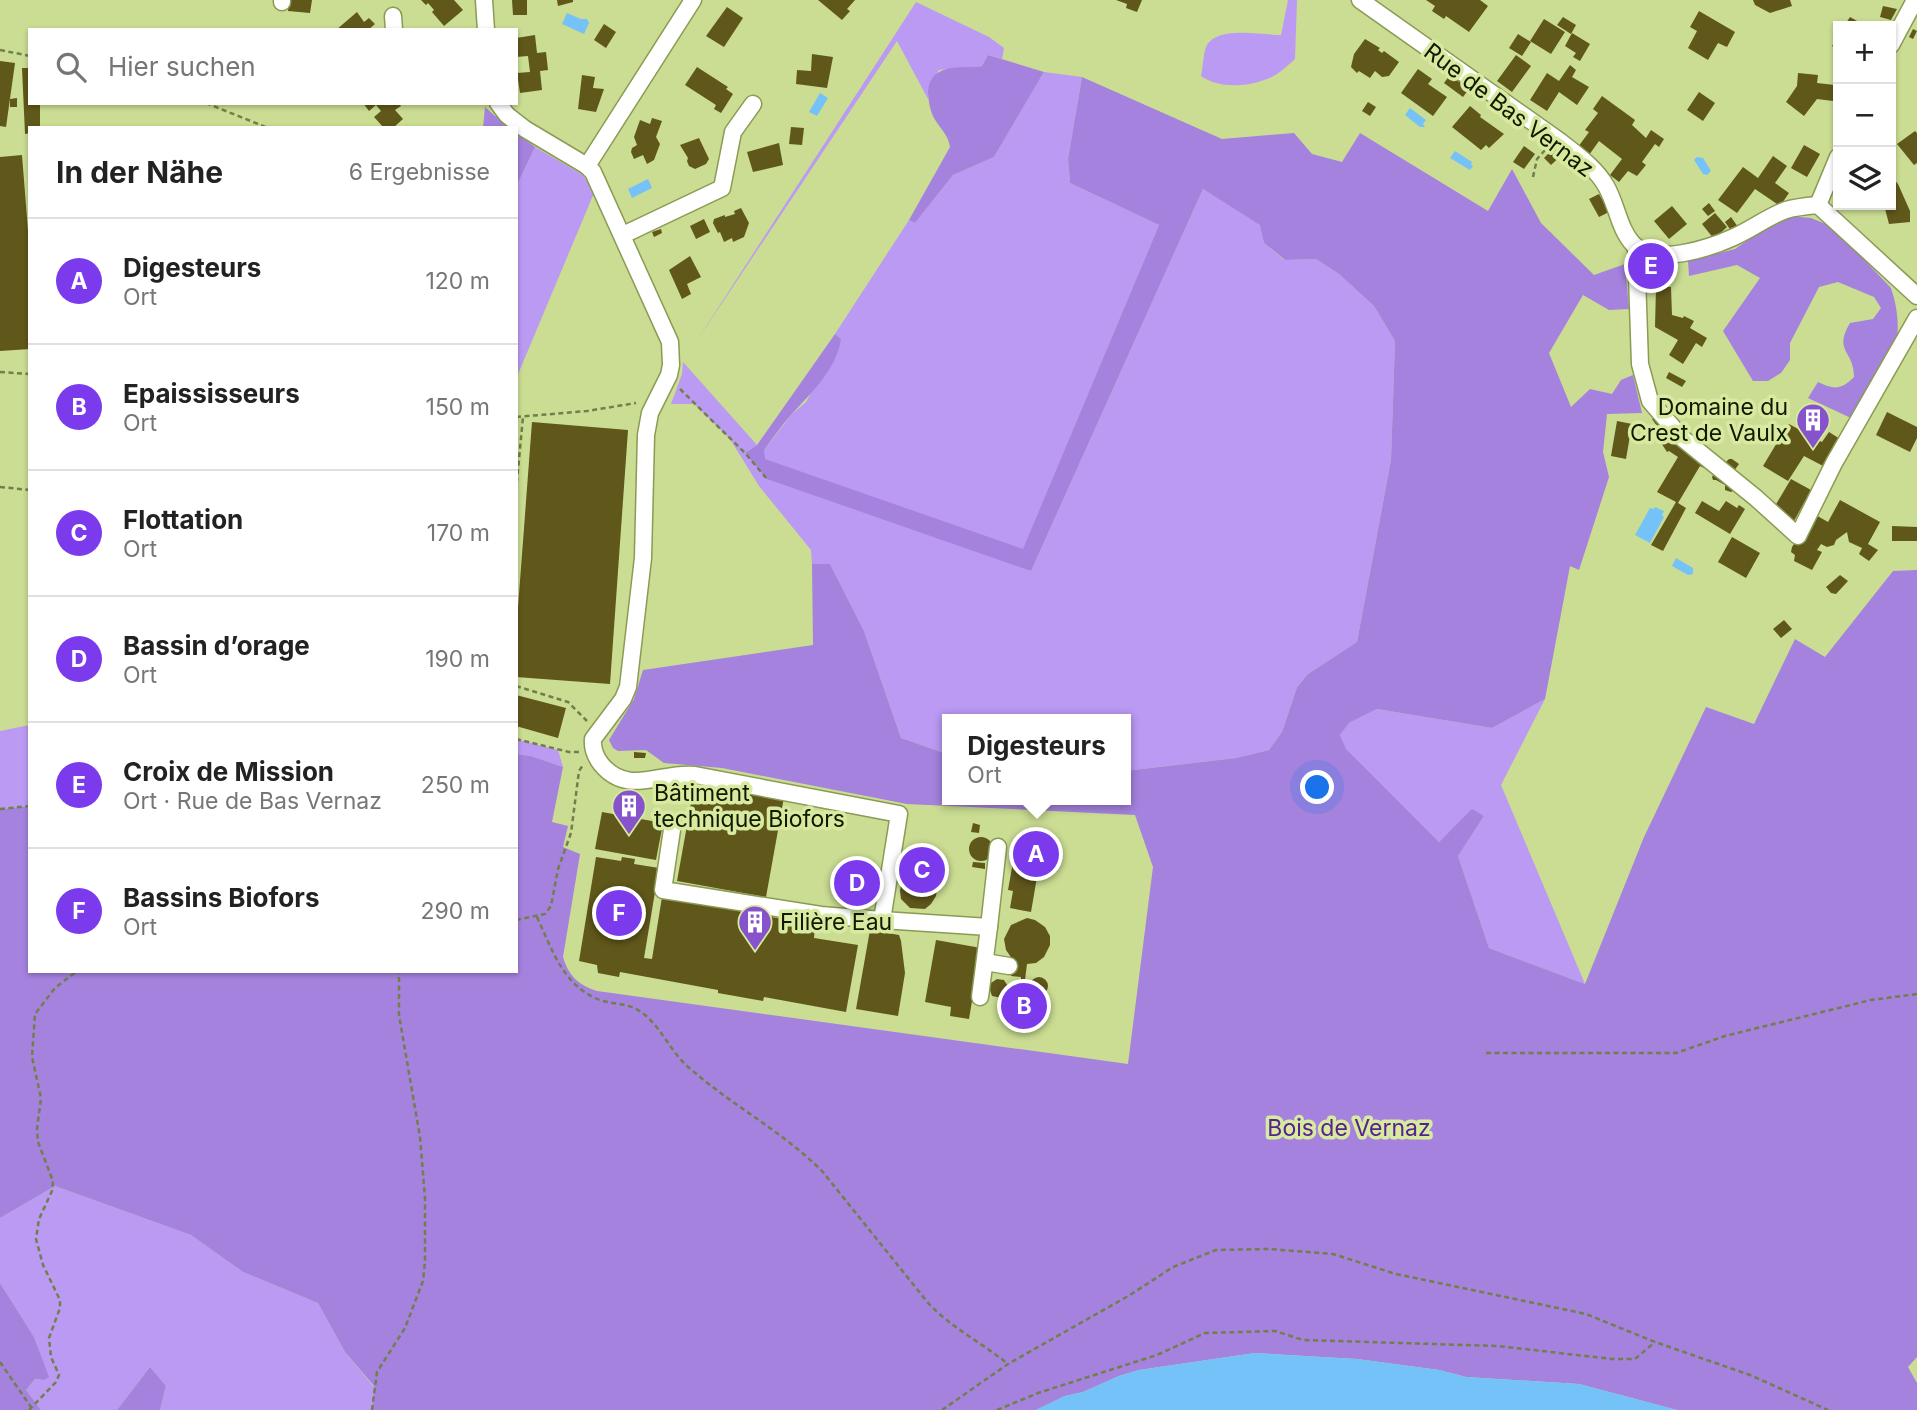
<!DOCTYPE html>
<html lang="de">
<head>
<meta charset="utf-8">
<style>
  :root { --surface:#fff; --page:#f6f6f6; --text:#222; --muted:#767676; --line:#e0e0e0; --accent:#7c3aed }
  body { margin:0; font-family:Inter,sans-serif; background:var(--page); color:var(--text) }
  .controls { position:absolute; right:21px; top:21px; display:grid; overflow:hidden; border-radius:0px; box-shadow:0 2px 5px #0004 }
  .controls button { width:63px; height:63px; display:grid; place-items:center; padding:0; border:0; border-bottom:2px solid var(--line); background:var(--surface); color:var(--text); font:35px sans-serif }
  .you { position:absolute; left:1318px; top:788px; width:24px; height:24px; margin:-18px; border:5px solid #fff; border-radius:50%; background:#1a73e8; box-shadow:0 0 0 10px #1a73e833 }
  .badge { display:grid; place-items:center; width:46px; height:46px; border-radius:50%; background:var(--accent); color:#fff; font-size:23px; font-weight:700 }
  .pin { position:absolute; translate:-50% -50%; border:4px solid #fff; box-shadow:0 2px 7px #0006 }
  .popup { position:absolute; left:942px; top:714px; width:189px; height:91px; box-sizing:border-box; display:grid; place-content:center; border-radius:0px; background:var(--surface); filter:drop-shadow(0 2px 5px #0005); font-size:23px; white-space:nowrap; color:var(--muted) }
  .popup b { font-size:26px; color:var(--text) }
  .popup::after { content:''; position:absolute; left:50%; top:100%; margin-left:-14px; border:14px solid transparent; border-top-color:var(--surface) }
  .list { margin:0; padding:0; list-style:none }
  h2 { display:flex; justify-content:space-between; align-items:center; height:91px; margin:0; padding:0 28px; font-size:30px }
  h2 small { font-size:23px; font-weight:400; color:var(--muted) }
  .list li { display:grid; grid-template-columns:46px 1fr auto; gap:21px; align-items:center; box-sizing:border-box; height:126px; padding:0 28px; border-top:2px solid var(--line) }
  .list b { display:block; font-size:26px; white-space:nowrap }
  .list p { margin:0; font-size:23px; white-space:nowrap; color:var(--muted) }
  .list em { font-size:23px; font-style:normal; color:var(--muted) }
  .icon { flex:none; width:38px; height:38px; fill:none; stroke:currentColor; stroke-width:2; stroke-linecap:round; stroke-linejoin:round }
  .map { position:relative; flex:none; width:1917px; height:1410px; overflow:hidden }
  .search { position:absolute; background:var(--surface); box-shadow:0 2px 5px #0004; left:28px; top:28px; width:490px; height:77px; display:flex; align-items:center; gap:18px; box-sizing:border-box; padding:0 24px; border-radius:0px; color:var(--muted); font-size:26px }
  .panel { position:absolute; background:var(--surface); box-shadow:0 2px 5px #0004; left:28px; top:126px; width:490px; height:847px; border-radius:0px }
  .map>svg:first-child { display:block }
  .green { fill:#ba9af3 }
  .forest { fill:#a482de }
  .water { fill:#74c2f8 }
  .building { fill:#60571b }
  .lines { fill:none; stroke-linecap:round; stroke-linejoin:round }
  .minor-casing { stroke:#8a9b53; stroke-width:19 }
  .path { stroke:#727f4c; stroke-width:2.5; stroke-dasharray:5 3.5; stroke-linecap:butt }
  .minor { stroke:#fff; stroke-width:16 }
  .labels { text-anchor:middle; stroke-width:7; stroke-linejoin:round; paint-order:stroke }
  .street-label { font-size:23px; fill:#131900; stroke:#d7ea9f }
  .poi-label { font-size:23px; fill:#131900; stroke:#d7ea9f; text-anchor:start }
  .park-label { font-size:23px; fill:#55228e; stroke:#d7ea9f }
</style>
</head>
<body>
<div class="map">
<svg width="1917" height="1410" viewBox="0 0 1917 1410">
  <rect width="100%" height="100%" fill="#cadd92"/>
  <g class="green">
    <path d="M1288 0H1297L1295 59C1289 64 1283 70 1277 74 1256 87 1220 90 1201 76 1203 67 1203 56 1206 47 1216 25 1261 35 1281 35Z"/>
    <polygon points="916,2 989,37 1004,48 1002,59 988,55 982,66 939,70 929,87 928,99 897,41 696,342"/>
    <polygon points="1044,72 1082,77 1068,159 1070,183 1159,225 1023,550 764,459 764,450 792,414 806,402 841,339 835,334 909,220 915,223 953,175 994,157"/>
    <polygon points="535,147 583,175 594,193 516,379 516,187"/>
    <polygon points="1203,189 1261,225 1264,243 1284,260 1316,259 1339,274 1374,306 1395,341 1391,460 1357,642 1308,674 1297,687 1282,732 1269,750 1236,758 1125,771 1125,719 947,719 947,754 901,738 864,631 830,564 812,564 811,550 759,486 730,439 694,404 671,404 682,374 683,362 757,445 745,453 1031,571"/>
    <polygon points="1545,699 1501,785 1585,984 1489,948 1458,856 1484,816 1472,810 1439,842 1345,749 1340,735 1349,723 1377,709 1492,728"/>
    <polygon points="30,725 30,806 0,809 0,731"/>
    <polygon points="516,739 558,750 563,767 531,756 516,754"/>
    <polygon points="55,1186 191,1235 243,1272 318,1303 345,1352 374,1387 372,1410 160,1410 166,1386 150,1367 117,1410 41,1410 26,1390 35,1379 44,1380 48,1376 34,1337 0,1283 0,1218"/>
  </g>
  <g class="forest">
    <path d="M988 55 1044 72 994 157 953 175 915 223 909 220 950 147C948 134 940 129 934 118 930 111 928 99 928 91 931 62 961 69 982 66Z"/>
    <path d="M1082 77 1222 139 1294 133 1312 154 1342 162 1360 133 1488 211 1512 169 1541 223 1594 275 1625 264 1629 309 1609 310 1583 295 1549 353 1571 407 1590 389 1612 394 1621 380 1633 375 1642 413 1607 414 1603 452 1609 477 1579 570 1570 566 1545 699 1492 728 1377 709 1349 723 1340 735 1346 749 1439 842 1472 809 1484 816 1458 856 1489 948 1585 984 1644 837 1706 707 1754 724 1795 639 1825 657 1893 571 1917 570V1357L1908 1367 1917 1383V1410H1677L1579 1384 1466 1377 1439 1370 1357 1359 1255 1353 1139 1370 1119 1376 1083 1392 1065 1396 1036 1410H372L374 1386 345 1352 318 1303 243 1272 191 1235 55 1186 0 1218V809L30 806V971H516V754L531 756 563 767 552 822 568 826 563 847 580 854 563 957C568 975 579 986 597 991L1128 1064 1153 867 1135 815 907 804 722 768 664 763 646 750 618 751 613 748 609 740 634 699 643 670 813 645 812 564H830L864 631 901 738 947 754V800H1125V771L1236 758 1269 750 1282 732 1297 687 1308 674 1357 642 1391 460 1395 341 1374 306 1339 274 1316 259 1285 260 1264 243 1260 225 1203 189 1031 571 767 479 745 453 757 445 835 334 841 339C836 370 812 392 791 415 781 426 773 438 764 450L765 459 1023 549 1159 225 1070 183 1068 159Z"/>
    <polygon points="485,107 509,128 483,128"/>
    <polygon points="516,133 535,147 516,187"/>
    <path d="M1790 216 1811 218 1833 227 1891 288C1897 305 1899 323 1897 341L1851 418 1808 398 1818 382C1834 390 1841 390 1854 377 1854 350 1833 352 1850 323L1873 319 1881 308 1874 297 1838 282 1819 287 1790 343V360L1781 373 1768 381H1753L1723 331 1760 278 1737 265 1689 276 1688 261 1735 249 1764 229Z"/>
    <polygon points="0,1283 34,1337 49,1377 44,1380 35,1379 26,1390 41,1410 0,1410"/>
    <polygon points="150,1367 166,1386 160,1410 117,1410"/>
  </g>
  <g class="water">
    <polygon points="567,13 581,19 587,19 589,23 584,34 562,24"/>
    <polygon points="820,93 828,98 817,116 809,112"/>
    <polygon points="1410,108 1426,120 1423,124 1425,127 1420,127 1405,115"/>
    <polygon points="1455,151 1472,162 1471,164 1473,166 1470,170 1450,158"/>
    <polygon points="1697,157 1703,158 1711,171 1707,175 1703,174 1694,160"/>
    <polygon points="648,179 652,188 632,198 628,189"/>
    <polygon points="1655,507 1664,511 1662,515 1664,517 1650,543 1635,535 1650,508 1654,509"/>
    <polygon points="1676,558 1693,568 1693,574 1688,575 1672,566"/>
    <polygon points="1255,1353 1357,1359 1439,1370 1466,1377 1579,1384 1677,1410 1036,1410 1065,1396 1083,1392 1119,1376 1139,1370"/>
  </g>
  <g class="building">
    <polygon points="289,0 312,0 310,13 288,11"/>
    <polygon points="421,0 454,0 463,10 444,26 432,12 434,10 428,3 426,5"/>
    <polygon points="512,0 527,0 527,15 513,15"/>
    <polygon points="557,0 573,0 573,2 558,6"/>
    <polygon points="818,0 855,0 847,9 850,11 842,20"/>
    <polygon points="1116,0 1142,0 1137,12 1126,8 1127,4"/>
    <polygon points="1426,0 1480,0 1488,6 1469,32 1446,16 1444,19 1432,11 1435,6"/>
    <polygon points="1753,0 1790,0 1792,6 1770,13 1755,5"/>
    <polygon points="1883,6 1897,9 1891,20 1880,17"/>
    <polygon points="727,7 743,18 724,47 706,36"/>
    <polygon points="1699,11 1735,32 1727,47 1718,43 1708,60 1688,48 1697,31 1690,27"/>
    <polygon points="357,12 364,22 369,18 375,24 368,30 336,30"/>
    <polygon points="1563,17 1576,25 1571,34 1557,25"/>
    <polygon points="1850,17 1866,26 1844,26"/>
    <polygon points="1544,19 1565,32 1551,54 1530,41"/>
    <polygon points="604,24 616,32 606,48 594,40"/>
    <polygon points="1913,29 1917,31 1913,39 1909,37"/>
    <polygon points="1572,33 1590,44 1580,61 1573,57 1576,53 1565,46"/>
    <polygon points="1518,34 1531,42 1522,56 1509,48"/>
    <polygon points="535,35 537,53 546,52 548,70 540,71 542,90 520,93 517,73 530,72 528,56 516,57 516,38"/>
    <polygon points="1838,36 1838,50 1832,46"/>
    <polygon points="1365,39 1380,48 1378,50 1382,53 1384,51 1399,62 1389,76 1382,77 1375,71 1370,78 1359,71 1357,73 1351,67 1354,54"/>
    <polygon points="812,54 833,57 827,88 796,84 797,70 811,71"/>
    <polygon points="1516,55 1531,66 1512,92 1497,81"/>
    <polygon points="0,61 15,63 6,127 0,126"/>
    <polygon points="1570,65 1576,70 1572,77 1589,87 1577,105 1559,92 1547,111 1530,100 1547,73 1559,81"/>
    <polygon points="697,67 728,87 726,89 733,94 721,113 714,109 716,105 685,85"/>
    <polygon points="22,68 30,68 30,103 40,103 40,128 30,128 30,133 25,134"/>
    <polygon points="1418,69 1432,79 1428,84 1447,97 1433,116 1401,93"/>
    <polygon points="1798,73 1818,75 1817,83 1835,85 1833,101 1817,99 1804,116 1786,102 1797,86"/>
    <polygon points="582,75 595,77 593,88 604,89 596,112 578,109"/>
    <polygon points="1450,75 1469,89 1463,97 1444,83"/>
    <polygon points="1699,92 1715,103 1703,121 1687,110"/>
    <polygon points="1602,96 1635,120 1632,125 1646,138 1651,130 1664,139 1659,147 1655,144 1642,162 1646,165 1637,176 1628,171 1619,182 1610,175 1622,159 1599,141 1589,155 1578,147 1589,132 1585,130 1598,113 1593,109"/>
    <polygon points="17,98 17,107 10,107 10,99"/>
    <polygon points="1368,102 1376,107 1370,116 1362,111"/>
    <polygon points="363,103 399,103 401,106 395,110 403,119 393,128 384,128 374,117 381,111 376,105 369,111"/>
    <polygon points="1470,106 1481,115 1480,117 1504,134 1489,148 1486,145 1481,150 1452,127"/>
    <polygon points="652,118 662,121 656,137 660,144 654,160 647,164 643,155 634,159 631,152 632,148 637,145 634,137 640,120 650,124"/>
    <polygon points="791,127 804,128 802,145 789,144"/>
    <polygon points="1915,131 1917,133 1917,163 1914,165 1897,144"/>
    <polygon points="699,138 709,159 706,164 695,169 689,166 687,161 688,158 680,145"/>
    <polygon points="779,143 783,165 753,172 747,152"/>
    <polygon points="1804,145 1820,154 1807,177 1791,168"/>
    <polygon points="1524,146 1535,154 1524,169 1513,162"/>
    <polygon points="1555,147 1564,153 1551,165 1544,158"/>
    <polygon points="22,155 30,256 30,349 0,351 0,157"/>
    <polygon points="1773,156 1787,166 1775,183 1789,193 1780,206 1755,189 1737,213 1718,200 1743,167 1758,178"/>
    <polygon points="1891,176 1898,184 1910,211 1910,222 1889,224 1884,205 1891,205"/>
    <polygon points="1599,194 1609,212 1599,217 1589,199"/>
    <polygon points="1709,203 1715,211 1708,216 1702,209"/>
    <polygon points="1672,206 1687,224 1669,239 1654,221"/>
    <polygon points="741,208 749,223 744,237 733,242 732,238 724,242 720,232 718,233 713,223 714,219 725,215 725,217 735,214 734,211"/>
    <polygon points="1715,213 1727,227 1714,239 1702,224"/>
    <polygon points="1731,217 1738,227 1732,232 1725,222"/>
    <polygon points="704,219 710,232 696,239 690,226"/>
    <polygon points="661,229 662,233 654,237 652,232"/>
    <polygon points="690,256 701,277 687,284 691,294 682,299 669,270"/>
    <polygon points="1656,287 1671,287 1672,315 1683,318 1684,316 1694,321 1690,328 1707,338 1702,347 1696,343 1683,364 1669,355 1678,340 1655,327"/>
    <polygon points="1669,372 1686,381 1682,387 1666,378"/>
    <polygon points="1887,412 1917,427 1917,438 1910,452 1876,435"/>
    <polygon points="1658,415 1707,463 1704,468 1700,466 1678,503 1686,508 1663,551 1651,545 1676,502 1657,492 1678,457 1669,451 1667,452 1652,429 1657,426 1652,419"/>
    <polygon points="1617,421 1632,424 1626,459 1611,456"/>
    <polygon points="532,422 628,430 610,684 516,677 516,634"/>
    <polygon points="1789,424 1822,442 1829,432 1840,439 1825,467 1804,456 1788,481 1763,466 1778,441 1772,438 1778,426 1785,430"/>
    <polygon points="1729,459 1732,459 1739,464 1734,471 1725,463"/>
    <polygon points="1717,469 1736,489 1731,492 1725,490 1725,485 1716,480 1713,480 1712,477"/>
    <polygon points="1791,479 1811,490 1794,521 1775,506"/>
    <polygon points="1840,500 1880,522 1868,544 1878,550 1869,561 1859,554 1862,548 1849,542 1847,532 1836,540 1834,545 1827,547 1821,544 1817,550 1822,552 1812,570 1794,561 1795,555 1791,552 1792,547 1814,514 1828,522"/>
    <polygon points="1702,501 1719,511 1726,501 1737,508 1739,505 1745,509 1730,534 1695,513"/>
    <polygon points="1892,526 1917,527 1917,541 1892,541"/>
    <polygon points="1732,537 1760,553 1746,578 1718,562"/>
    <polygon points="1840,575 1848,581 1836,594 1831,593 1826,587"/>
    <polygon points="1784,620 1792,629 1781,638 1773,629"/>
    <polygon points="516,695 566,708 558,738 516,726"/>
    <polygon points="634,752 646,753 645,758 634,758"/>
    <polygon points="695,781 784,797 766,897 677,881"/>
    <polygon points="602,812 663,823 656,860 595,849"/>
    <polygon points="973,823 980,825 979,833 971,832"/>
    <polygon points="1039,828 1050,832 1058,841 1061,856 1059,863 1049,874 1037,877 1031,912 1010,908 1013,891 1008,890 1013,862 1012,846 1020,834 1026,830"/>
    <circle cx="981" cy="849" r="12"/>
    <polygon points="907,852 942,858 936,896 931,904 925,909 910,908 901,899 900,891"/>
    <polygon points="596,857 621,861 622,857 635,859 634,864 659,868 644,958 652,959 662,897 815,925 814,938 858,945 846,1012 764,997 763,1001 718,993 718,990 620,972 619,977 598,973 597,965 579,961"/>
    <polygon points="856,860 863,862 863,865 872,871 875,884 871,894 865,898 856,900 855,904 847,903 848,898 840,890 838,882 841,871 848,866 856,863"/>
    <polygon points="973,862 985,863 985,869 972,867"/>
    <polygon points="1027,918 1035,920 1045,927 1050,936 1050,945 1044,957 1036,963 1027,964 1025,980 1021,980 1021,977 1011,976 1013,960 1006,950 1004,939 1011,925"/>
    <polygon points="870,930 899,935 901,941 905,973 898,1016 856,1009"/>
    <polygon points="936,940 981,948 969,1019 950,1016 951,1007 925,1002"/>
    <circle cx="1039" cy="986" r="9"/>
    <polygon points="997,979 1004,980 1009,988 1022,996 1031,998 1035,1005 1032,1013 1023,1016 1002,998 992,996 989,987 991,983"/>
  </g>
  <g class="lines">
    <g class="minor-casing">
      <g id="minor">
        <polyline points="484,0 486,30"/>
        <path d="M1360 0 1561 142C1577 155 1596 168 1606 186 1617 205 1619 229 1633 244 1654 267 1710 248 1734 237 1752 229 1767 217 1786 210 1796 207 1807 206 1818 205L1917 296"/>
        <polyline points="282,2 282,0"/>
        <polyline points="393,16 394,30"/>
        <polyline points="1891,45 1915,0"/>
        <path d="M498 103 507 115 525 129 587 166 593 172 670 342 671 365 669 375 650 413 646 435 643 558 628 687 623 699 593 739C592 749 595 756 601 764 628 797 661 771 695 775L899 814 882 920 821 915 663 890 673 823"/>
        <polyline points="587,166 693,0"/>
        <polyline points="1818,205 1838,157"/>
        <polyline points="623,235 722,188 733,132 753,104"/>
        <polyline points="1636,247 1640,364 1650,401 1682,438 1756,498 1798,536 1834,463 1917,318"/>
        <polyline points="882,920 989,927 998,847"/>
        <polyline points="985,962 1009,966"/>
        <polyline points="980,997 989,927"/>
      </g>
    </g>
    <g class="path">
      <polyline points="0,50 30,56"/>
      <polyline points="206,103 268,128"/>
      <polyline points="29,154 30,163"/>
      <polyline points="1533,177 1537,159 1546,149"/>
      <polyline points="0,372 30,374"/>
      <polyline points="680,389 745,453 767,479"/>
      <polyline points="516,417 587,411 636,403"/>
      <polyline points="0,487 30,490"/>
      <polyline points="516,491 523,417"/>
      <polyline points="516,686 568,702 587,721"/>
      <polyline points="516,739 569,752 580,752"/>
      <polyline points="0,809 30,806"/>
      <path d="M537 917C551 947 562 983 595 998 609 1005 628 1002 641 1012 660 1025 669 1049 686 1065 729 1104 781 1130 822 1171L929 1304C952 1328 982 1343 1008 1364"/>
      <polyline points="516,920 545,914 551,906 558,869 571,833 579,771 583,765"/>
      <polyline points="1486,1053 1676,1053 1725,1036 1871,1000 1917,994"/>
      <polyline points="0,1362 33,1410"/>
      <polyline points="29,1410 56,1382 59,1375 51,1357 49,1338 60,1308 60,1300 43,1265 36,1239 39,1219 52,1191 53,1181 38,1142 37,1129 41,1098 32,1057 35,1014 55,988 77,971"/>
      <polyline points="372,1410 377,1372 405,1328 423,1281 425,1261 425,1198 420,1137 399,1015 399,971"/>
      <polyline points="942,1410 1008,1364 1130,1295 1173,1267 1216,1250 1269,1249 1333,1254 1396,1274 1586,1314 1655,1342 1750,1375 1828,1410"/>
      <polyline points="997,1410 1038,1393 1157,1355 1205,1333 1275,1331 1303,1340 1498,1346 1612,1359 1635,1359 1655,1342"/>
    </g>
    <use href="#minor" class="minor"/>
  </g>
  <defs>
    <g id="building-pin" transform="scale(1.75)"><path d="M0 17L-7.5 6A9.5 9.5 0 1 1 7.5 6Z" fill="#8653cc" stroke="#d7ea9f"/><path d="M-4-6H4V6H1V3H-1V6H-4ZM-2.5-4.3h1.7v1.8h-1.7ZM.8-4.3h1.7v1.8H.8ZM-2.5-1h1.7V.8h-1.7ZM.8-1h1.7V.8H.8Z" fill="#fff"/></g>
  </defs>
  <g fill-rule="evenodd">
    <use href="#building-pin" x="1813" y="420"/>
    <use href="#building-pin" x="629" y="806"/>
    <use href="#building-pin" x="755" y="922"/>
  </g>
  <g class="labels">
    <g class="street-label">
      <text transform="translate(1509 110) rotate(37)" y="8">Rue de Bas Vernaz</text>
    </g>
    <g class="poi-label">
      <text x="1788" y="415" text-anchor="end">Domaine du<tspan x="1788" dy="26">Crest de Vaulx</tspan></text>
      <text x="654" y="801">Bâtiment<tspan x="654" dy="26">technique Biofors</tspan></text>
      <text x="780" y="930">Filière Eau</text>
    </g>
    <g class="park-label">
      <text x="1349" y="1136">Bois de Vernaz</text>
    </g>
  </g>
</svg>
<div class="controls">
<button>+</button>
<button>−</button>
<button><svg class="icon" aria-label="layers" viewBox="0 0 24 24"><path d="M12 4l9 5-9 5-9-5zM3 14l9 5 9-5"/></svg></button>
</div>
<div class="you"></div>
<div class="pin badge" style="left:1036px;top:854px">A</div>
<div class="popup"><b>Digesteurs</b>Ort</div>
<div class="pin badge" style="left:1024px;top:1006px">B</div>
<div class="pin badge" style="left:922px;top:870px">C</div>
<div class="pin badge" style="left:857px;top:883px">D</div>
<div class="pin badge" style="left:1651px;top:266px">E</div>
<div class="pin badge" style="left:619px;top:913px">F</div>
<div class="search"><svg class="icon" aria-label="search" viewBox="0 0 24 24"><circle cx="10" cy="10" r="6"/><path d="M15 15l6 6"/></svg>Hier suchen</div>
<section class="panel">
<h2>In der Nähe<small>6 Ergebnisse</small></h2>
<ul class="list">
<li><span class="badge">A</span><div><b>Digesteurs</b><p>Ort</p></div><em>120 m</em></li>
<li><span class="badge">B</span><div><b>Epaississeurs</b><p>Ort</p></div><em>150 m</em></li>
<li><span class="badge">C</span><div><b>Flottation</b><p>Ort</p></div><em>170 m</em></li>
<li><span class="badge">D</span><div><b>Bassin d’orage</b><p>Ort</p></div><em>190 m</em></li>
<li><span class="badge">E</span><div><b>Croix de Mission</b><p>Ort · Rue de Bas Vernaz</p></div><em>250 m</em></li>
<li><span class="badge">F</span><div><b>Bassins Biofors</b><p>Ort</p></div><em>290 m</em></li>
</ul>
</section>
</div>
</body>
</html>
